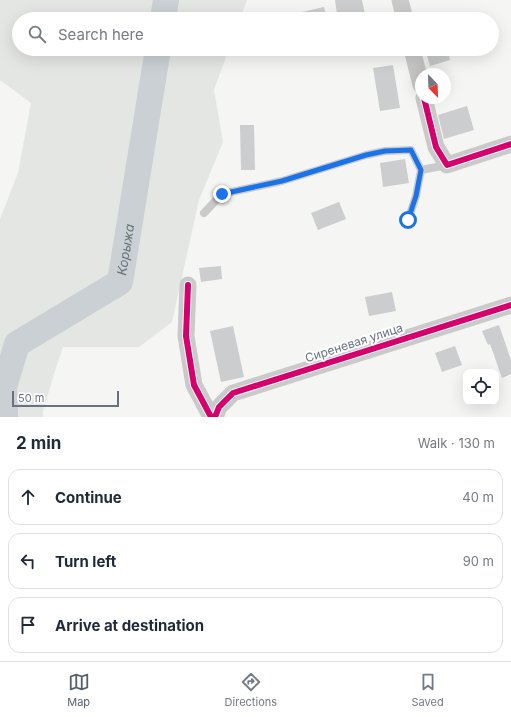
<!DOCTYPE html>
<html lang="en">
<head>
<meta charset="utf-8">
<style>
  :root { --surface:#fff; --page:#f2f2f3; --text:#1f2937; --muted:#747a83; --line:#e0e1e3; --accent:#565f6a }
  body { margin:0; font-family:Inter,sans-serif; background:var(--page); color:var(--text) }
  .controls { position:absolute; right:12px; bottom:12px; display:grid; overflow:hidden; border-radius:8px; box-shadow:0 4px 16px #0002 }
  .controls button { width:36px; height:36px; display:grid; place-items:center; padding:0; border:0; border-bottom:1px solid var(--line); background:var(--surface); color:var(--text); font:20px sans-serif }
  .compass { position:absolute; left:415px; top:68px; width:36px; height:36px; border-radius:50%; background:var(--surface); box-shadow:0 4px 16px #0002; rotate:157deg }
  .scale { position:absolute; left:12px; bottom:10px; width:107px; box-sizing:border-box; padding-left:4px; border:2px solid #697380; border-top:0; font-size:11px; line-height:14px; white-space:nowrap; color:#697380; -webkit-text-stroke:3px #fff; paint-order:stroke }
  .stop { position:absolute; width:12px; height:12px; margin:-9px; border:3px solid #1a73e8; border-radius:50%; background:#fff }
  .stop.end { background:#1a73e8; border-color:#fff; box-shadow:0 1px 4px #0008 }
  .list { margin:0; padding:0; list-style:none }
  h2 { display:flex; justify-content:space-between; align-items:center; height:52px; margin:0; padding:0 16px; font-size:17px }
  h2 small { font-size:13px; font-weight:400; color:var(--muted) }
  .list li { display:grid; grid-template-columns:26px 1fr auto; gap:12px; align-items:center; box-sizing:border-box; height:56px; margin:0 8px 8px; padding:0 8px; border:1px solid var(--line); border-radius:12px }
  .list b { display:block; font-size:15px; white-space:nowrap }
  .list em { font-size:13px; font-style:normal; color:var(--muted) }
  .icon { flex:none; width:22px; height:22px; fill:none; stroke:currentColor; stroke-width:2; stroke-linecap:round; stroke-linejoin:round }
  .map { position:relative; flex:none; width:511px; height:417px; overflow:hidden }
  .search { position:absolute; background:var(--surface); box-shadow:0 4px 16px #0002; left:12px; right:12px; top:12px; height:44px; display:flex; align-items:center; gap:10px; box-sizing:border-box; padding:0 14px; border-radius:22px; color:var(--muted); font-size:15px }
  .sheet { height:244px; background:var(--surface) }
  nav { display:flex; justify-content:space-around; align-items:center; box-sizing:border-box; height:56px; border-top:1px solid var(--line); background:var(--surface); font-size:11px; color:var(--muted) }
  nav a { display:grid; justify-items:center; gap:2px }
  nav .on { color:var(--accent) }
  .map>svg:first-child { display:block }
  .green { fill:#e3e6e2 }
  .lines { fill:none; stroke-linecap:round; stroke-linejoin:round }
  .river { stroke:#cad0d3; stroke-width:26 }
  .building { fill:#cccdce }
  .service { stroke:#cacacb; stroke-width:8 }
  .minor { stroke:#cacacb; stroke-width:17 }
  .cycleway-casing { stroke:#fff; stroke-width:8 }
  .cycleway { stroke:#d6006c; stroke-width:6 }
  .route { stroke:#1a73e8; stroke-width:5 }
  .labels { text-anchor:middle; stroke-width:4; stroke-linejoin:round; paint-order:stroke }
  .street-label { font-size:12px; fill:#697380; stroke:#fff }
  .water-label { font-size:13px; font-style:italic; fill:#64747d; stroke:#fff }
</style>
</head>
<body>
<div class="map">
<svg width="511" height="417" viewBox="0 0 511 417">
  <rect width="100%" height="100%" fill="#f5f5f4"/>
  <polygon class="green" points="0,0 247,0 240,19 19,19 19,49 229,49 214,90 223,142 199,200 172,322 139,347 63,347 54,374 43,411 43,417 0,417 0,219 18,173 31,103 0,80"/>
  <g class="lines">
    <g class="river">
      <polyline points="163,19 166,0"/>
      <path id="s1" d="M5 417 4 387 17 344 120 282 158 49"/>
    </g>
  </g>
  <g class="building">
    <polygon points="335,0 362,0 365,14 349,17 348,12 337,14"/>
    <polygon points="324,7 327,19 293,19 293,14"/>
    <polygon points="425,49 447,49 450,60 430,66"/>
    <polygon points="393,65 400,108 380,111 373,68"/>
    <polygon points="467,106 474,130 444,139 438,115"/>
    <polygon points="240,125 254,125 255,170 241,170"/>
    <polygon points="405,159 409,183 383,187 380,163"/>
    <polygon points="339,202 346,219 318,230 311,213"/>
    <polygon points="221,266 222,279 201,282 199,268"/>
    <polygon points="392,292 396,311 369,316 365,297"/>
    <polygon points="499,325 511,360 511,374 502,378 490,344 488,345 482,331"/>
    <polygon points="233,326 244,377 221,382 210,331"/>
    <polygon points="455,346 462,365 442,372 435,353"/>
  </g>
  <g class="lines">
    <g class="service">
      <polyline points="204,213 222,194 282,181 366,155 385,151 411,150 421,170"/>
      <polyline points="408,220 416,196 421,170 447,165"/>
    </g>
    <g class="minor">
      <polyline points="400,0 405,19"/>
      <polyline points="412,49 421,85"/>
      <polyline points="424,98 436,147 447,165 511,144"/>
      <polyline points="188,285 186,336 194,385 211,417"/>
      <polyline points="215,417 219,407 233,393 511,305"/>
    </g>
    <g class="cycleway-casing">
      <g id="cycleway">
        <polyline points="424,98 436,147 447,165 511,144"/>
        <polyline points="188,285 186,336 194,385 211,417"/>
        <polyline points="215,417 219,407 233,393 511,305"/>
      </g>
    </g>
    <use href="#cycleway" class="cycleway"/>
  </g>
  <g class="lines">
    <polyline class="route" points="222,194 282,181 366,155 385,151 411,150 421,170 416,196 408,220"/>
  </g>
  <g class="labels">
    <g class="street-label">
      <text transform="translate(354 343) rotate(-18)" y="4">Сиреневая улица</text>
    </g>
    <g class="water-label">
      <text dy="5" stroke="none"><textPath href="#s1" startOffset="228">Корыжа</textPath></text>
    </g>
  </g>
</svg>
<div class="controls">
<button><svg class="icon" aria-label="locate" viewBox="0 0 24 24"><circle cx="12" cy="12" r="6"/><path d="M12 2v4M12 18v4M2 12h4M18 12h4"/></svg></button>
</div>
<svg class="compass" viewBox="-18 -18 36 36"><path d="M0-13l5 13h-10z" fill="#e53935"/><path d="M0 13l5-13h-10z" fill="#747a83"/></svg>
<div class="scale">50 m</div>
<div class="stop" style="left:408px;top:220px"></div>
<div class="stop end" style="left:222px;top:194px"></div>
<div class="search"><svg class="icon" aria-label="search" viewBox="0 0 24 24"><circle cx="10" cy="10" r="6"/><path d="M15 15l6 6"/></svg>Search here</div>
</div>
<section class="sheet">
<h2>2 min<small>Walk · 130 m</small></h2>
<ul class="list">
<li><svg class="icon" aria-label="ahead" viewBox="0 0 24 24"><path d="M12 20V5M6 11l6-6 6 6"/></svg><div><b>Continue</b></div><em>40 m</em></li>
<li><svg class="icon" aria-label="left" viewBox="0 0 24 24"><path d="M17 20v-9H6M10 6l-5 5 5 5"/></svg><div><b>Turn left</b></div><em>90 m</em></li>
<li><svg class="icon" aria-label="arrive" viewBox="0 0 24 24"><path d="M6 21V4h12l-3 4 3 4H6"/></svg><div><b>Arrive at destination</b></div></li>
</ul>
</section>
<nav>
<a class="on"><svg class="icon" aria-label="map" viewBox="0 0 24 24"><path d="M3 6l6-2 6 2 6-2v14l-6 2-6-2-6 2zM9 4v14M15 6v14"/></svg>Map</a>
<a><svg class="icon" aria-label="directions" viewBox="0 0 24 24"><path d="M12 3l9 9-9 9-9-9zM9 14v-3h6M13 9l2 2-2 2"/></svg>Directions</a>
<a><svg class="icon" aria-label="saved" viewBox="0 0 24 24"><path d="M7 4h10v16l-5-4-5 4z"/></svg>Saved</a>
</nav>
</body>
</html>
